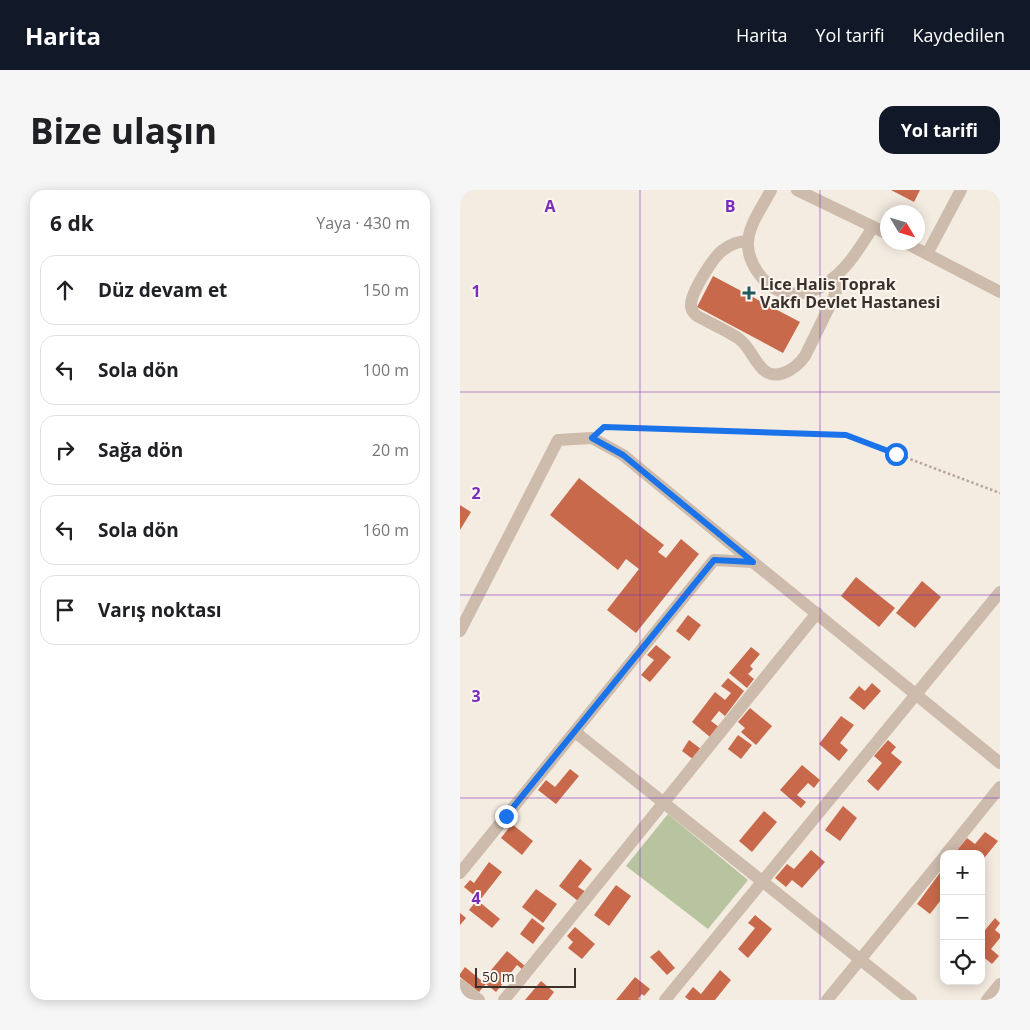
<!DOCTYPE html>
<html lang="tr">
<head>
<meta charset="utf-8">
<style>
  :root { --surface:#fff; --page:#f6f6f6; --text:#202124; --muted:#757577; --line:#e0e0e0; --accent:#111827 }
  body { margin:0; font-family:"Open Sans",sans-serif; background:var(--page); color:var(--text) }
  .controls { position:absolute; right:15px; bottom:15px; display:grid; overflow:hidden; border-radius:10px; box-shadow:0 2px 12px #0003 }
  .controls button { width:45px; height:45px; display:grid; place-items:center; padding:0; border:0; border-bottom:1px solid var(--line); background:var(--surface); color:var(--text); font:25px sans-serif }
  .compass { position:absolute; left:420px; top:15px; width:45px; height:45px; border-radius:50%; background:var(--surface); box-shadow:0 2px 12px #0003; rotate:128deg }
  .scale { position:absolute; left:15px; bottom:12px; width:101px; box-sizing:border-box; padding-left:5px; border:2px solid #3b302b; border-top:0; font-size:14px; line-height:18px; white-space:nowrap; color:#3b302b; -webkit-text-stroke:4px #fbf5ee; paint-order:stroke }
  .stop { position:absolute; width:15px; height:15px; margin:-11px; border:4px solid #1a73e8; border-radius:50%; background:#fff }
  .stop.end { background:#1a73e8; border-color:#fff; box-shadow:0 1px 5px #0008 }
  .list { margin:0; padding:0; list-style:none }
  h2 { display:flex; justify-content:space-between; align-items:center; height:65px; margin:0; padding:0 20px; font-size:21px }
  h2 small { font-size:16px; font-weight:400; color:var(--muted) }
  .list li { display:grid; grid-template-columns:32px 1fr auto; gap:15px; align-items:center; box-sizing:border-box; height:70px; margin:0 10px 10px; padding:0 10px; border:1px solid var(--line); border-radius:15px }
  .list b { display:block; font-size:19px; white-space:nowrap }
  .list em { font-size:16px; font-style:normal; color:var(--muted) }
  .icon { flex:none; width:28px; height:28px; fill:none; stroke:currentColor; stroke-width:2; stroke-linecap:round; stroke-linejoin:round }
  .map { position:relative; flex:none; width:540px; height:810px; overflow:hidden; border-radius:15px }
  header { display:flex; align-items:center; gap:30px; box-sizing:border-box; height:70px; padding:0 25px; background:var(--accent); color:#fff }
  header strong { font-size:24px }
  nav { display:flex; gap:28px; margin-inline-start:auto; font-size:18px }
  .intro { display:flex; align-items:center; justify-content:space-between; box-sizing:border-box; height:120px; padding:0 30px }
  h1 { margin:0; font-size:35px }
  .button { padding:12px 22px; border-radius:15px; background:var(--accent); color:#fff; font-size:18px; font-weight:700 }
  main { display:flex; gap:30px; padding:0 30px }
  aside { flex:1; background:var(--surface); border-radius:15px; box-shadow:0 2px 12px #0003 }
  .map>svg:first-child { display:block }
  .green { fill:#b8c4a0 }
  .building { fill:#c8694b }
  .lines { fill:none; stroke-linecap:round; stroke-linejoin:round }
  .path { stroke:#b9a596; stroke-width:2.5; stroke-dasharray:2.5 2.5; stroke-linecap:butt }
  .minor { stroke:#cdbbac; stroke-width:12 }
  .route { stroke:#1a73e8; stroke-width:6 }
  .grid { fill:none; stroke:#7b2cbf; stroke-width:1; stroke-opacity:0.55 }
  .poi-dot { fill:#1f5a5e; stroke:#fbf5ee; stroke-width:2 }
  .labels { text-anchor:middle; stroke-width:4; stroke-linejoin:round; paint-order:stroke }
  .poi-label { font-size:16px; font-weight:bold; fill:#3b302b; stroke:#fbf5ee; text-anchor:start }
  .grid-label { font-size:16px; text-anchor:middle; font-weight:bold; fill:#7b2cbf; stroke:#fbf5ee; stroke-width:4; stroke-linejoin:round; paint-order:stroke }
</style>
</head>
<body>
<header>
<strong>Harita</strong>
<nav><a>Harita</a><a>Yol tarifi</a><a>Kaydedilen</a></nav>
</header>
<div class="intro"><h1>Bize ulaşın</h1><a class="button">Yol tarifi</a></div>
<main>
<aside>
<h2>6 dk<small>Yaya · 430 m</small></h2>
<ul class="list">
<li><svg class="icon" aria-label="ahead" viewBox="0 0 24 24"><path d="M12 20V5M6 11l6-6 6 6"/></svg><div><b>Düz devam et</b></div><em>150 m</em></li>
<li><svg class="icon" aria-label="left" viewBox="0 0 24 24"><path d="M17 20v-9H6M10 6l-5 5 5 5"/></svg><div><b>Sola dön</b></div><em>100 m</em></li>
<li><svg class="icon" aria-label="right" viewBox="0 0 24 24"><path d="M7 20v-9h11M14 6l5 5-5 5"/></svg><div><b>Sağa dön</b></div><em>20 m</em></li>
<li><svg class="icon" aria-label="left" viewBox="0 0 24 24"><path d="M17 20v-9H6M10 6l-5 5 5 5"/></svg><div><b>Sola dön</b></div><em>160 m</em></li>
<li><svg class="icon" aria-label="arrive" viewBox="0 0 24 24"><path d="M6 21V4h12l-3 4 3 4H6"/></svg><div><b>Varış noktası</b></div></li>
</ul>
</aside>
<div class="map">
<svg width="540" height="810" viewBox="0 0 540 810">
  <rect width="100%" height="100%" fill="#f4ebe1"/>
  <polygon class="green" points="208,624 288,690 248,739 166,676"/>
  <g class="building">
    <polygon points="431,0 460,0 454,12"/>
    <polygon points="253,86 340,132 323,163 237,117"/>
    <polygon points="119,288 204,355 198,362 206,368 221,349 239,364 176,443 147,420 179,379 166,369 158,380 90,325"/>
    <polygon points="0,315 11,322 0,340"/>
    <polygon points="396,387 435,418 419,437 381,406"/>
    <polygon points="462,391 481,407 455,438 436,423"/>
    <polygon points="228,425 241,435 229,451 216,441"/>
    <polygon points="196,455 211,467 190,492 181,485 194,470 187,465"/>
    <polygon points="291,457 300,464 290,476 293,479 288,484 294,489 287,498 269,483"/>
    <polygon points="268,488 284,501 265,526 259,521 251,531 259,537 250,547 232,532 255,502 265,510 271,503 261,496"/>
    <polygon points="412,493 421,501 404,520 389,508 399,496 405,501"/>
    <polygon points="290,518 312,536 296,555 281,542 285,538 278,532"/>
    <polygon points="381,526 394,535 380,553 388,560 379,571 359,554"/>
    <polygon points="278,545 292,555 281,569 268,559"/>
    <polygon points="229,550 241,559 234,570 222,561"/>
    <polygon points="428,550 436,557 431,563 442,572 418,601 407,591 422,573 414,566"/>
    <polygon points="342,575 360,590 354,598 348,593 337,605 346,612 341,618 320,600"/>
    <polygon points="110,579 119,586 96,614 78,600 86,590 95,597"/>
    <polygon points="383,616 397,628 380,651 365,640"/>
    <polygon points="304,621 317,632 292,662 279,651"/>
    <polygon points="52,634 73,651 62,665 41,648"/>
    <polygon points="525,642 538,651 521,672 521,664 494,664 507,648 515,654"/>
    <polygon points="351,660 365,672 342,698 332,690 326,697 315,688 327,674 334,679"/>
    <polygon points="120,669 132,679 118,697 126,702 118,711 99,696"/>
    <polygon points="29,672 42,682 20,710 4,697 10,690 14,693"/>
    <polygon points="482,680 484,681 484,706 470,724 457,714"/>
    <polygon points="156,695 171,706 149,736 134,725"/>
    <polygon points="76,699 97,714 83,733 62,717"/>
    <polygon points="17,710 40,729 32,738 9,720"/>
    <polygon points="0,723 6,728 0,735"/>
    <polygon points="295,725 312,739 288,768 278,759 295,738 288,733"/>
    <polygon points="72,728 85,738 73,754 60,744"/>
    <polygon points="535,728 540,733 535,740 540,744 540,748 531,759 539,766 532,774 521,765 521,745"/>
    <polygon points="115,737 135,754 122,769 108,758 113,752 107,746"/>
    <polygon points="199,760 215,778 207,785 190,767"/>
    <polygon points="47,761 65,776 63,780 57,775 36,802 26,794 19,802 0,787 0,784 5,777 22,791"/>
    <polygon points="260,780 271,790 255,810 229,810 225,807 233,797 241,804"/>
    <polygon points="175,787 190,799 184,806 182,804 178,809 180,810 156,810"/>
    <polygon points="81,791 94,802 88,810 65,810"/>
  </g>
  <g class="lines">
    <polyline class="path" points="141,240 145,237 386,245 540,303"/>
    <g class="minor">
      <path d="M311 0C303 16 289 34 288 52 287 72 304 97 323 102 335 106 354 102 364 95 386 81 399 59 413 37"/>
      <polyline points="337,0 428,44"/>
      <path d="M288 51C279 51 271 54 263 60 253 67 230 104 231 116 231 121 234 123 237 126 250 133 266 140 278 148 289 156 292 167 300 176 313 194 335 180 345 166L374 107 377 98 373 88"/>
      <polyline points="444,52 540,102"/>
      <polyline points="467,64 501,0"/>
      <polyline points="0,441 98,250 132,248 163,265 293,372"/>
      <polyline points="115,542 451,810"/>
      <polyline points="486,664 540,597"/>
      <polyline points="0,683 254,370 293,372 540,573"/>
      <polyline points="0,795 19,810"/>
      <polyline points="44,810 357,423"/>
      <polyline points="205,810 540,402"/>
      <polyline points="367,810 484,667"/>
      <polyline points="527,810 540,794"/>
    </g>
  </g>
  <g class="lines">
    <polyline class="route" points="46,626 254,370 293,372 163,265 132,248 144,237 386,245 436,264"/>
  </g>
  <path class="grid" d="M180 0V810M360 0V810M0 202H540M0 405H540M0 608H540"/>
  <path class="poi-dot" d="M286.5 95.5h5v5h5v5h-5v5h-5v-5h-5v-5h5z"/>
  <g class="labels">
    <g class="poi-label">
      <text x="300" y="100">Lice Halis Toprak<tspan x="300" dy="18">Vakfı Devlet Hastanesi</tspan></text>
    </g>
  </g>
  <g class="grid-label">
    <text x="90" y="22">A</text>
    <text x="270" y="22">B</text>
    <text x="16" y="107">1</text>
    <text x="16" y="309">2</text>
    <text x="16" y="512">3</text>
    <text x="16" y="714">4</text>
  </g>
</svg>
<div class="controls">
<button>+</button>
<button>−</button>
<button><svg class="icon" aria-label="locate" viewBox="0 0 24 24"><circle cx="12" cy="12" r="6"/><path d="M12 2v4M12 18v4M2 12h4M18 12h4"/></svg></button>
</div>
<svg class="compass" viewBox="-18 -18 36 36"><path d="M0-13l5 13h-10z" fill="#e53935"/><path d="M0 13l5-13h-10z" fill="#757577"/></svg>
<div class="scale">50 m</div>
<div class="stop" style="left:436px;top:264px"></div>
<div class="stop end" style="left:46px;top:626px"></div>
</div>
</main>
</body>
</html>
